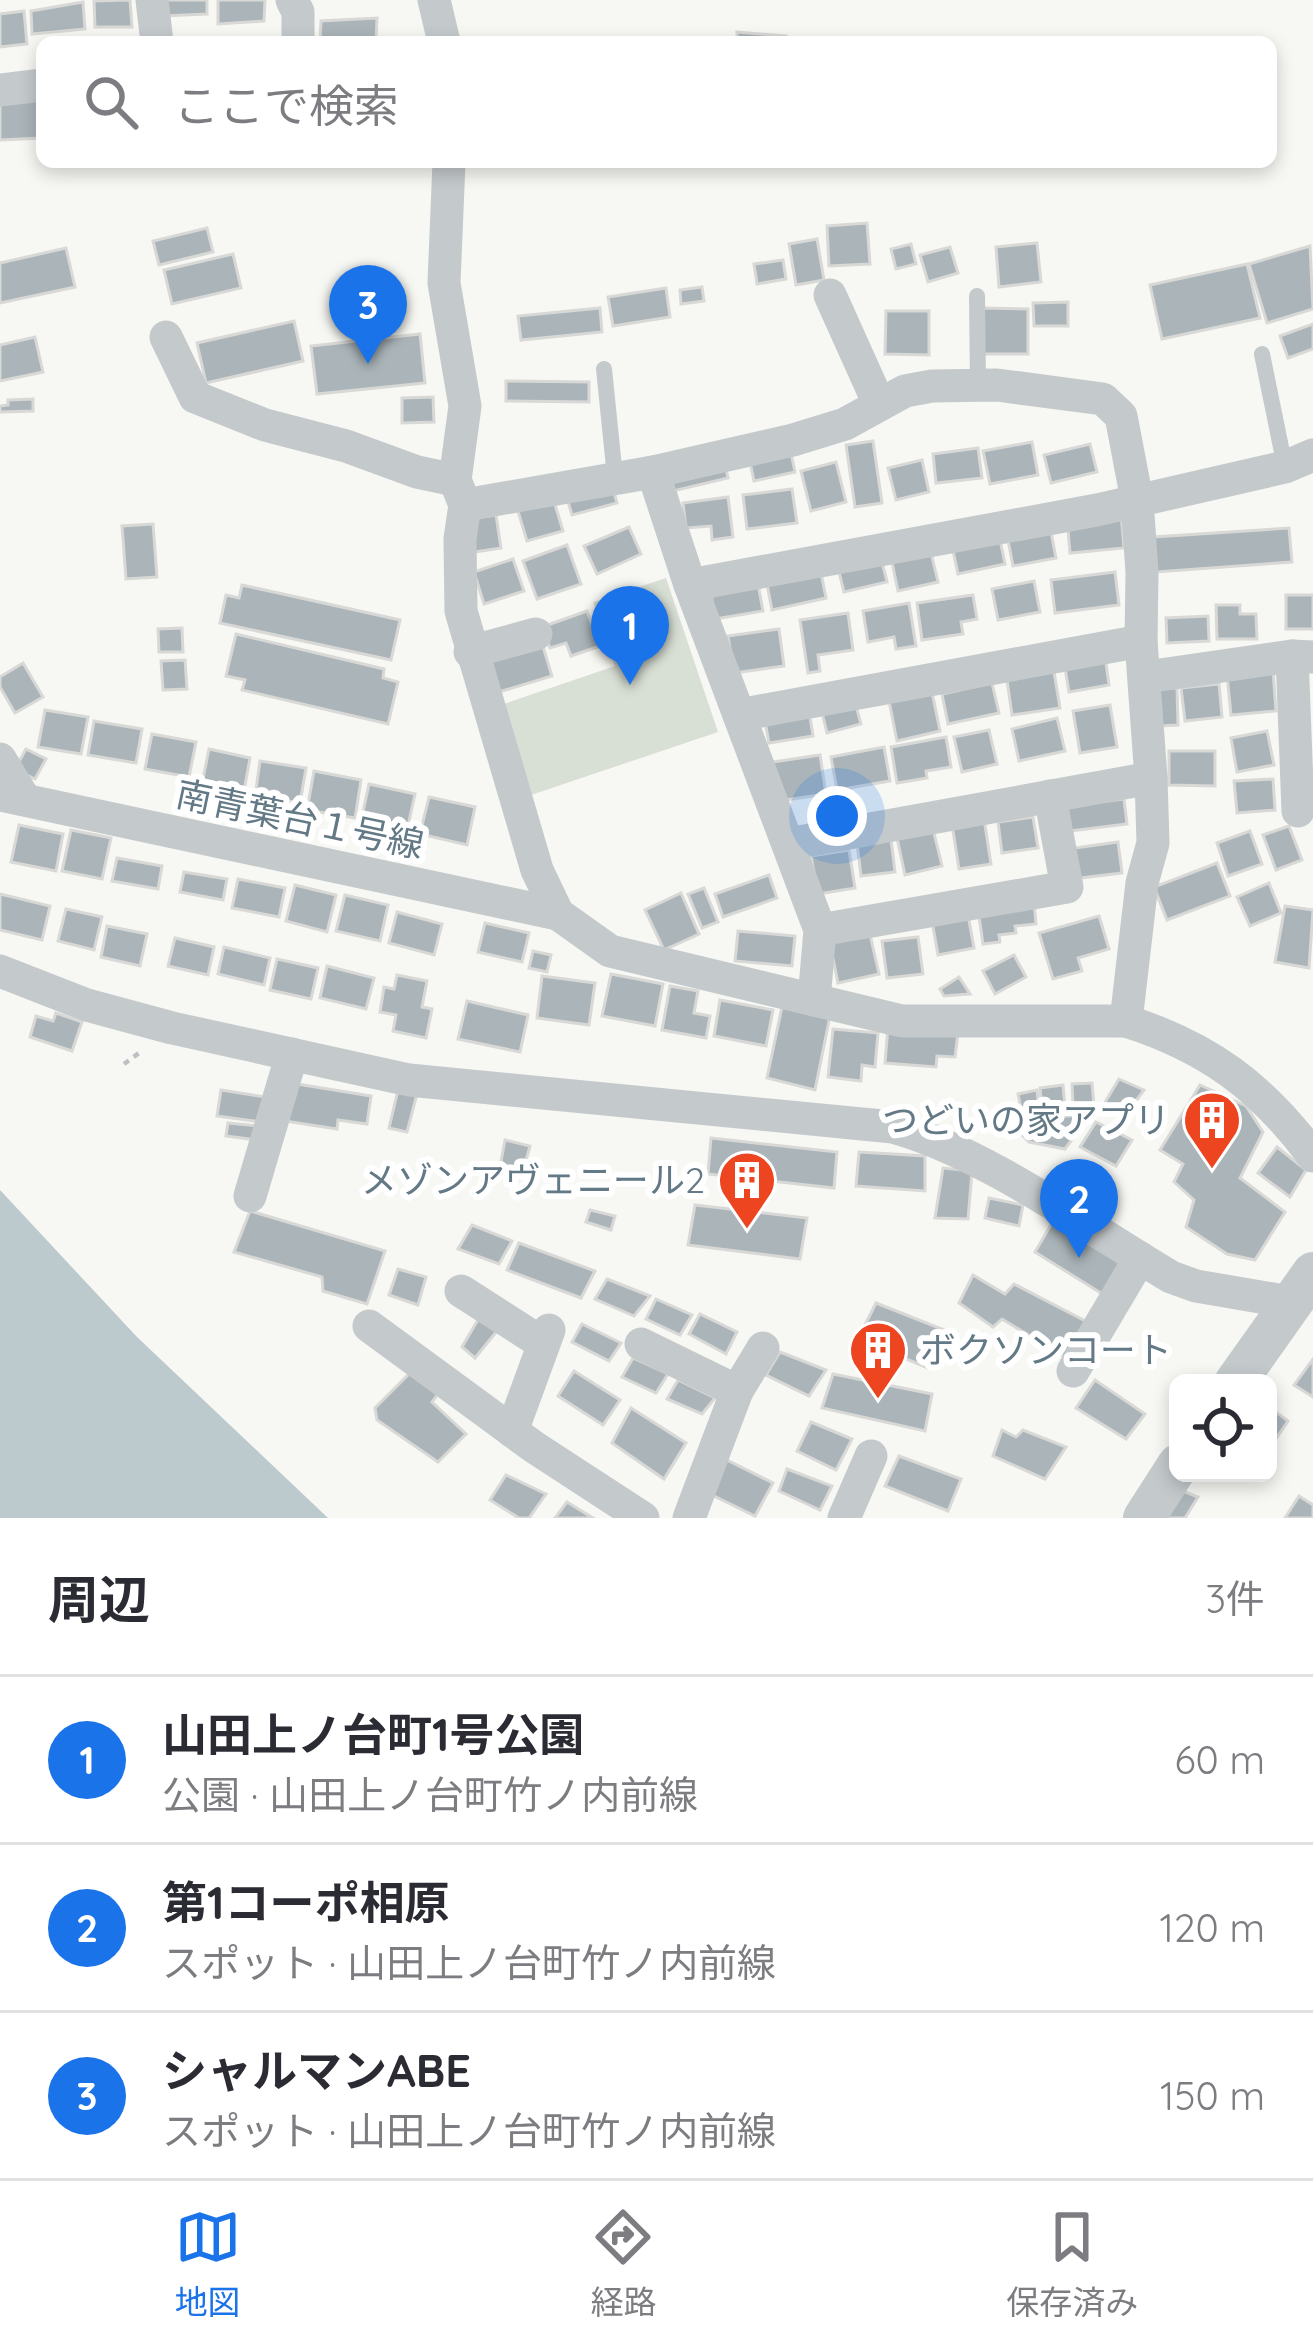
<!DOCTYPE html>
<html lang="ja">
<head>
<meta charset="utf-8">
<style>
  :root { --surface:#fff; --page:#f7f7f7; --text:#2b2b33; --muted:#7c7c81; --line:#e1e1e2; --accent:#1a73e8 }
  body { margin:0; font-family:Quicksand,"Noto Sans JP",sans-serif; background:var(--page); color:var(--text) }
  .controls { position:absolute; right:36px; bottom:36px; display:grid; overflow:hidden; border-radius:18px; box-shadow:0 6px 18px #0003 }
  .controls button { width:108px; height:108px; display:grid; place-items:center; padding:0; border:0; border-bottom:3px solid var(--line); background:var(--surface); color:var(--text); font:60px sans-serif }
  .you { position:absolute; left:837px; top:816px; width:42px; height:42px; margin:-30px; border:9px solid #fff; border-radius:50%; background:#1a73e8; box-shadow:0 0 0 18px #1a73e833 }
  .badge { display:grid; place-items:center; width:78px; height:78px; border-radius:50%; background:var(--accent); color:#fff; font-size:39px; font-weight:700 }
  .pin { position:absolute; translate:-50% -99px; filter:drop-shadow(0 3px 6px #0008) }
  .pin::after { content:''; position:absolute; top:63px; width:42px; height:36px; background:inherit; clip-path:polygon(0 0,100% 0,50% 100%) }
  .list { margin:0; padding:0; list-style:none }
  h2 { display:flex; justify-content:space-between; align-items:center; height:156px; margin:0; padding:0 48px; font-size:51px }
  h2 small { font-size:39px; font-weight:400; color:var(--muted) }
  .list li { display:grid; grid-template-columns:78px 1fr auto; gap:36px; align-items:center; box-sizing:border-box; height:168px; padding:0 48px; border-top:3px solid var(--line) }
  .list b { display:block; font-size:45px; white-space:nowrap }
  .list p { margin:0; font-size:39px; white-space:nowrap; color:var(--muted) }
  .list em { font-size:39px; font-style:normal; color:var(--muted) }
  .icon { flex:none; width:66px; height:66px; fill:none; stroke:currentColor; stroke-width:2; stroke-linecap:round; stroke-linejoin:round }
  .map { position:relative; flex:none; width:1313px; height:1518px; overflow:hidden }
  .search { position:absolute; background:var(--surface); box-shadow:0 6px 18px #0003; left:36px; right:36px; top:36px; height:132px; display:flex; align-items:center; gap:30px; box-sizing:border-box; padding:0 42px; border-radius:18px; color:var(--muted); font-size:45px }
  .sheet { height:660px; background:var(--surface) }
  nav { display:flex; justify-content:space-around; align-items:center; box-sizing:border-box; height:168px; border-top:3px solid var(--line); background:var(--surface); font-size:33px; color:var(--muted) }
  nav a { display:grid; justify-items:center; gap:6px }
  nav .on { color:var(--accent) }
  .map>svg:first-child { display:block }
  .green { fill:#d8dfd4 }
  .water { fill:#bcc9cd }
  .building { fill:#aab4b9; stroke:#d8d8d6; stroke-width:3 }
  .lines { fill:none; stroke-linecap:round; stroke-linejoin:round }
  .path { stroke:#bdc0c2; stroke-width:4.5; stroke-dasharray:6 6; stroke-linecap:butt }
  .service { stroke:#c4c9cb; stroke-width:16 }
  .minor { stroke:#c4c9cb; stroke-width:33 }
  .tertiary { stroke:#c4c9cb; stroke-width:42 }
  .labels { text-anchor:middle; stroke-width:12; stroke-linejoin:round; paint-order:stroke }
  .street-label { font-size:36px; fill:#647986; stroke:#fff }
  .poi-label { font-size:36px; fill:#647986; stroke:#fff; text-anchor:end }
</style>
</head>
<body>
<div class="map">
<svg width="1313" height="1518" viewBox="0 0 1313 1518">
  <rect width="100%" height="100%" fill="#f7f7f3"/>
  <polygon class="green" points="666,578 718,732 531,795 501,705 615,666 593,602"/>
  <polygon class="water" points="0,1190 137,1337 328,1518 0,1518"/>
  <g class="building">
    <polygon points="130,0 132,27 95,27 94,1"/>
    <polygon points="164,0 207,0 207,14 163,16"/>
    <polygon points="218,0 265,0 264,21 218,24"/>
    <polygon points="83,2 85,29 32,34 31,11"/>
    <polygon points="24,11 27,44 0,47 0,14"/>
    <polygon points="377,18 376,42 320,42 321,21"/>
    <polygon points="737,32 786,36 786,42 737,42"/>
    <polygon points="39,100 41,138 0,140 0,101"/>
    <polygon points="867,223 870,264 829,266 827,226"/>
    <polygon points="207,228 213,252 159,265 153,241"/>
    <polygon points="817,239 824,280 796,285 789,244"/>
    <polygon points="1037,243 1041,282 999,287 996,247"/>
    <polygon points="911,244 916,264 896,269 891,249"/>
    <polygon points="1310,246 1313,309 1267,323 1249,264"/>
    <polygon points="950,247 958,273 928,282 920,255"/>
    <polygon points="66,248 75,287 0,303 0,263"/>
    <polygon points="233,254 241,288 172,304 164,270"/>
    <polygon points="783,260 786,279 757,284 754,264"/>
    <polygon points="1247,264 1260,318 1162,339 1150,285"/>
    <polygon points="702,287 704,301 681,304 680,290"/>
    <polygon points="666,288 670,317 613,326 608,297"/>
    <polygon points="1068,302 1068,326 1034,326 1033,303"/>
    <polygon points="600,308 602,332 521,340 518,316"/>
    <polygon points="981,308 1028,309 1028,354 981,354"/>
    <polygon points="886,311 929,311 929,355 885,354"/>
    <polygon points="294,321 303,361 206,383 197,343"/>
    <polygon points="1313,324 1313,349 1288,358 1280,336"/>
    <polygon points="420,334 425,383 317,394 311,346"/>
    <polygon points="35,337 43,372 0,381 0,345"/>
    <polygon points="506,381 589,382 589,402 506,401"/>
    <polygon points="433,397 434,422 402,423 402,398"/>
    <polygon points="33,399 33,411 0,412 0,406 8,405 8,400"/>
    <polygon points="788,439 795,472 754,481 747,448"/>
    <polygon points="873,441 882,503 855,507 846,445"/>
    <polygon points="1032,442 1038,475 990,484 983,451"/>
    <polygon points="1090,444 1097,472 1051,483 1044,455"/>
    <polygon points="978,448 982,478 936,483 933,454"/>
    <polygon points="722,451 728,478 673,491 666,464"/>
    <polygon points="922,460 929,492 896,500 888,468"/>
    <polygon points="836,462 846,502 811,511 801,471"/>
    <polygon points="611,481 617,503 572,515 564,488"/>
    <polygon points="792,489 797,523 747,529 743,495"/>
    <polygon points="728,497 733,537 712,540 711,526 686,528 683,503"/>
    <polygon points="553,498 563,531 527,541 517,508"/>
    <polygon points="1121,514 1124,548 1070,553 1067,519"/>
    <polygon points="496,515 501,548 468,553 464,520"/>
    <polygon points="1049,522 1056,558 1013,566 1006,530"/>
    <polygon points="153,524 157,577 126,579 122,526"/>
    <polygon points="629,527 641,554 597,574 584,546"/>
    <polygon points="1289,528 1292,562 1156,572 1154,537"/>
    <polygon points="998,530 1005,564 958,574 951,541"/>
    <polygon points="929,544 938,582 898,591 890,553"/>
    <polygon points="567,545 581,584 537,599 523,561"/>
    <polygon points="879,550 887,582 844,592 836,560"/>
    <polygon points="513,559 524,591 484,604 474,572"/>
    <polygon points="820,568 826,598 772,610 766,579"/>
    <polygon points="1115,572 1119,605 1055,613 1051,580"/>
    <polygon points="757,579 763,611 715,619 710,588"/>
    <polygon points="1034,581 1040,612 998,620 992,589"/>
    <polygon points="242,585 400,620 391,660 220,623 226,595 239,598"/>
    <polygon points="973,595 977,619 961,622 963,634 922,640 917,603"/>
    <rect x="1286" y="595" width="27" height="34"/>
    <polygon points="909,603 916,646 896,649 894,637 868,642 863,611"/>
    <polygon points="1216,605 1240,605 1240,614 1256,614 1257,639 1217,639"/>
    <polygon points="587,611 600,646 571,656 566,643 550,648 542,627"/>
    <polygon points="848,613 853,650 818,655 820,671 808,673 800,620"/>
    <polygon points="1208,616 1209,641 1167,643 1166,618"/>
    <polygon points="182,628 183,652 159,652 158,629"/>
    <polygon points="779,629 784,666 734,673 728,636"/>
    <polygon points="236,634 384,669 383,678 398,682 388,724 242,690 245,680 226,676"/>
    <polygon points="541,640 552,676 499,692 488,656"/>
    <polygon points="1105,656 1109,685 1069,692 1064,662"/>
    <polygon points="185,660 187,689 163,690 161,661"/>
    <polygon points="23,663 43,697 15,713 0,687 0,677"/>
    <polygon points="1053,666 1060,708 1012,715 1006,673"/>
    <polygon points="1273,671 1276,711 1231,715 1227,675"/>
    <polygon points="992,683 999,713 948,724 942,694"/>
    <polygon points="1219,684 1222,717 1185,721 1181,688"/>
    <polygon points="931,687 940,731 897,741 888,696"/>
    <polygon points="1157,688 1177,688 1178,725 1158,726"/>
    <polygon points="853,695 861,724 827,733 820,704"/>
    <polygon points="807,698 813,736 769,743 762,705"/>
    <polygon points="1110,705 1117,747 1080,753 1073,711"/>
    <polygon points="45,710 88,717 81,754 38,747"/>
    <polygon points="1057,718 1065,751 1019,761 1012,729"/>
    <polygon points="94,721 142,729 136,763 88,755"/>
    <polygon points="989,730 997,764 962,772 954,737"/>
    <polygon points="1267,731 1274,765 1237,772 1231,738"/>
    <polygon points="152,734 196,742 189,777 145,769"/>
    <polygon points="946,737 951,767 926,771 927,778 897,783 891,747"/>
    <polygon points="884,747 890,781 837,790 831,757"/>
    <polygon points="26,749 46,759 35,779 15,769"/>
    <polygon points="209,749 250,758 242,802 200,794"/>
    <polygon points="1169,751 1215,751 1215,786 1169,785"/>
    <polygon points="820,755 826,794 779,801 773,762"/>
    <polygon points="260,761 306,768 300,803 255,796"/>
    <polygon points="314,771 361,780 355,818 307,810"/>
    <polygon points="1273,779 1275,810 1237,813 1234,781"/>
    <polygon points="369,784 415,794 406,835 360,826"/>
    <polygon points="429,797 475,807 467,845 420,834"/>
    <polygon points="1124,799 1127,824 1070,831 1067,806"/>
    <polygon points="1033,817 1038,848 1002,853 998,822"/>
    <polygon points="984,819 991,864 959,869 952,824"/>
    <polygon points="19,825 63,834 56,871 11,862"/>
    <polygon points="1289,826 1302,860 1276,870 1263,835"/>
    <polygon points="933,829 942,866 905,875 897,838"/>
    <polygon points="71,830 111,838 102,879 62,871"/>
    <polygon points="1250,831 1262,864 1228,876 1217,843"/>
    <polygon points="891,839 895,872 861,876 857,843"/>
    <polygon points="1118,842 1122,873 1072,879 1068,849"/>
    <polygon points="849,850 855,888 818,894 811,856"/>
    <polygon points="117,858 162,866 158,889 112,881"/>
    <polygon points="1217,863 1230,896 1167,920 1154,887"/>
    <polygon points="184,872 227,879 223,900 180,892"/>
    <polygon points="769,875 777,898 723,917 715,894"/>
    <polygon points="238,879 285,888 279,917 232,908"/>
    <polygon points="1269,883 1281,913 1250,926 1237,897"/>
    <polygon points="295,885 336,895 327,932 286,921"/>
    <polygon points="704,888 718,922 702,928 688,894"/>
    <polygon points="681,893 699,934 664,950 645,910"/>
    <polygon points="0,894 50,906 42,940 0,930"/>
    <polygon points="345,895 388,905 380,941 336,931"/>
    <polygon points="1034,902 1036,924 1015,926 1016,933 999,935 1000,942 983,944 978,909"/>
    <polygon points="1285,906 1313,910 1309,968 1275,962"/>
    <polygon points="66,909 102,917 94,950 58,941"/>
    <polygon points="397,912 442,924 434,955 389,943"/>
    <polygon points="968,915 974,948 938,955 932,921"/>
    <polygon points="1099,916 1109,949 1078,958 1082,971 1053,979 1039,933"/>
    <polygon points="485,923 529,933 522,962 478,952"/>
    <polygon points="107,926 147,934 140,966 101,957"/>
    <polygon points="869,930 879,974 838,983 829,939"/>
    <polygon points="738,931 795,936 792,966 735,961"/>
    <polygon points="918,937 923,974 887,978 882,941"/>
    <polygon points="175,938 214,947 208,975 168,966"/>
    <polygon points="224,947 270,958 264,985 218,974"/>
    <polygon points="533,951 551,955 547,972 529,968"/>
    <polygon points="1014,955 1026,977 995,994 983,971"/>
    <polygon points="277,959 318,968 311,999 270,990"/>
    <polygon points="327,966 374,978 366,1009 320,998"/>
    <polygon points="611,974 663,984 655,1026 602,1016"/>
    <polygon points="397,975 427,981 422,1007 432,1009 426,1038 393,1031 396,1015 380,1012 384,987 394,989"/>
    <polygon points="542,976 595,983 589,1025 537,1018"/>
    <polygon points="959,977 970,994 944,996 940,989"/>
    <polygon points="670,986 698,991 694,1013 710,1016 706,1038 662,1030"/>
    <polygon points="720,1000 773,1010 766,1046 714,1036"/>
    <polygon points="467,1001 528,1015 520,1052 458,1039"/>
    <polygon points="782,1007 830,1016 815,1090 767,1078"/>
    <polygon points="56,1013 82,1022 72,1051 30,1037 36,1016 53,1021"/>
    <polygon points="888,1027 958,1033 955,1057 937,1056 936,1067 885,1063"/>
    <polygon points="833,1029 878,1033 875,1067 862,1065 861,1081 828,1077"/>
    <polygon points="1119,1079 1144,1090 1126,1114 1104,1104"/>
    <polygon points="291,1083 371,1096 367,1124 338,1120 337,1129 285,1121"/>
    <polygon points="1092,1083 1094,1106 1073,1106 1072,1084"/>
    <polygon points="1063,1085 1065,1107 1042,1109 1040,1088"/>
    <polygon points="1200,1085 1246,1106 1263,1132 1240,1178 1285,1212 1255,1260 1227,1254 1186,1227 1194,1200 1174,1182 1183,1164 1160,1150"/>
    <polygon points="221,1090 265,1097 262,1122 217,1116"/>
    <polygon points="398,1090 417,1094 407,1132 389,1128"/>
    <polygon points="1037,1090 1039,1110 1022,1114 1018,1094"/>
    <polygon points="1052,1116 1089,1116 1065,1149 1029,1142 1021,1134 1028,1122"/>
    <polygon points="1096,1122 1132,1140 1116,1166 1080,1147"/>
    <polygon points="228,1123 259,1126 257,1140 226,1136"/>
    <polygon points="711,1138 837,1152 834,1188 708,1174"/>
    <polygon points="505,1140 530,1146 523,1171 500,1167"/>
    <polygon points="1277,1147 1306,1170 1290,1197 1258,1173"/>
    <polygon points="859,1152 925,1156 925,1191 856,1186"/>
    <polygon points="943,1168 972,1171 968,1219 935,1218"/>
    <polygon points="989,1198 1023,1205 1019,1226 985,1218"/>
    <polygon points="695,1205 807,1218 800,1259 688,1245"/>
    <polygon points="590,1210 615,1216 611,1230 586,1222"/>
    <polygon points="250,1211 385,1251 367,1304 323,1291 322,1277 234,1252"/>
    <polygon points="1052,1223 1124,1264 1104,1295 1035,1252"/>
    <polygon points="472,1225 512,1241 499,1264 458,1249"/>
    <polygon points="519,1243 595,1271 581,1298 507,1270"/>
    <polygon points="398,1269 426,1277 418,1305 389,1295"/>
    <polygon points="973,1275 1005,1294 1014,1284 1093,1325 1068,1359 1002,1319 993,1327 959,1303"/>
    <polygon points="607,1279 650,1296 634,1316 595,1299"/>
    <polygon points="656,1299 692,1315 680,1335 646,1319"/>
    <polygon points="876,1303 947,1331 928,1368 858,1339"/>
    <polygon points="700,1314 737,1332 726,1354 689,1334"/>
    <polygon points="479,1318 497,1331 475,1358 462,1347"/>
    <polygon points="582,1324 621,1343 609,1361 572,1342"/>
    <polygon points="780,1352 826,1370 809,1396 766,1375"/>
    <polygon points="633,1358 668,1374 656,1393 622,1377"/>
    <polygon points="1313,1359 1313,1397 1294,1385"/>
    <polygon points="415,1368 441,1390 432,1402 466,1434 438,1462 377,1420 375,1408"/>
    <polygon points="574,1371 620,1400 603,1425 558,1396"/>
    <polygon points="833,1374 932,1394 925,1431 822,1408"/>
    <polygon points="678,1380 715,1398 702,1414 667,1399"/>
    <polygon points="1095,1380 1145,1414 1126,1439 1076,1408"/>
    <polygon points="1268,1406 1288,1421 1269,1449 1268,1448"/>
    <polygon points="631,1408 686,1443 664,1479 612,1443"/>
    <polygon points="811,1422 852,1439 836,1470 797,1451"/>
    <polygon points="1002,1430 1016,1437 1023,1430 1066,1447 1045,1479 993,1456"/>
    <polygon points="899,1456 961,1479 948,1511 885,1486"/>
    <polygon points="727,1460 773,1483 755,1516 710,1494"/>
    <polygon points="787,1469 832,1486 820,1510 779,1491"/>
    <polygon points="506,1475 546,1494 529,1518 519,1518 490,1500"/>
    <polygon points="1173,1487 1198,1497 1185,1518 1157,1518"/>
    <polygon points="1299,1496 1313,1505 1313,1518 1285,1518"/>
    <polygon points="567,1502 593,1518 555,1518"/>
  </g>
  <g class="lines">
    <polyline class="path" points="124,1064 139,1053"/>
    <g class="service">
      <polyline points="977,296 978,384"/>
      <polyline points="1262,354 1285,467"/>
      <polyline points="604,369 615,477"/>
    </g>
    <g class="minor">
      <polyline points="152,0 157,42"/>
      <polyline points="292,0 298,12 298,42"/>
      <polyline points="434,0 444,42"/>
      <polyline points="0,90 42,85"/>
      <path d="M449 162 444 283 465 406 455 480 465 505 460 539 461 611 537 870 558 914 610 951 902 1021H1126C1208 1047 1262 1087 1313 1156"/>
      <polyline points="830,295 879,404"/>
      <polyline points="166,337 195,397 265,425 346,446 417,472 455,480"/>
      <polyline points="653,472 690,585 820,930 814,1000"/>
      <polyline points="465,505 653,472 793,440 845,424 905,391 932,386 997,385 1103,399 1121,416 1137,500 1142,572 1141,641 1151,778 1153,843 1142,883 1126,1021"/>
      <polyline points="690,585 1097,510 1285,467 1313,455"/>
      <polyline points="470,652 536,634"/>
      <polyline points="1292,656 1298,811"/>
      <polyline points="1146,677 1292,656 1313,657"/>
      <polyline points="739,715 1141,641"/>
      <polyline points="0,759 25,800"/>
      <polyline points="0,795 558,914"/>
      <polyline points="788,844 1151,778"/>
      <polyline points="820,930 1067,887 1050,796"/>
      <path d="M0 971 87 1005 172 1028 409 1080 893 1127C984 1152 1088 1228 1171 1277L1196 1286 1290 1302"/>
      <polyline points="250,1196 292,1054"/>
      <polyline points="461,1291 542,1343"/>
      <polyline points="369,1326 534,1447 643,1518"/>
      <polyline points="641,1344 737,1391"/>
      <polyline points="1073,1371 1140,1258"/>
      <polyline points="512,1431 549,1330"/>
      <polyline points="689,1518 737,1391 763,1348"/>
      <polyline points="844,1518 871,1456"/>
    </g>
    <g class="tertiary">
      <polyline points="1235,1383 1313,1273"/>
      <polyline points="1144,1518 1178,1465"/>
    </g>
  </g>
  <defs>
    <g id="building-pin" transform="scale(3)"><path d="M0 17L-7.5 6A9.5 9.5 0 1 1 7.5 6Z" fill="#ec451f" stroke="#fff"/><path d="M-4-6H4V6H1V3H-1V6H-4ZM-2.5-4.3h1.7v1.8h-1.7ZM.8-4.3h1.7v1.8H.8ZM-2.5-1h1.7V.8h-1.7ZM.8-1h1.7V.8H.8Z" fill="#fff"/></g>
  </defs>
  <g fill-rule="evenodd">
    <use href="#building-pin" x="1212" y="1120"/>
    <use href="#building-pin" x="747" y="1180"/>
    <use href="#building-pin" x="878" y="1350"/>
  </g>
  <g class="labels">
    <g class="street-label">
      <text transform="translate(300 819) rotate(12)" y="13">南青葉台１号線</text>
    </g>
    <g class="poi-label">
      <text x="1170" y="1133">つどいの家アプリ</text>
      <text x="705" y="1193">メゾンアヴェニール2</text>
      <text x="920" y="1363" text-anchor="start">ボクソンコート</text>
    </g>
  </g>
</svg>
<div class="controls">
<button><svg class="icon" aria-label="locate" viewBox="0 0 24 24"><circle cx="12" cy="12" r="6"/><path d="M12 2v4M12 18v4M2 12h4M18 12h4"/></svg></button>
</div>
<div class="you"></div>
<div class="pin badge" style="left:630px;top:685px">1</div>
<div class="pin badge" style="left:1079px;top:1258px">2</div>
<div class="pin badge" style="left:368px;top:364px">3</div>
<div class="search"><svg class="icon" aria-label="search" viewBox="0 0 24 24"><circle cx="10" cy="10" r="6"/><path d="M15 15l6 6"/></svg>ここで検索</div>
</div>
<section class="sheet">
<h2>周辺<small>3件</small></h2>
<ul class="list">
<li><span class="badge">1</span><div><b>山田上ノ台町1号公園</b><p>公園 · 山田上ノ台町竹ノ内前線</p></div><em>60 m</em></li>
<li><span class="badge">2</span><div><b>第1コーポ相原</b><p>スポット · 山田上ノ台町竹ノ内前線</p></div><em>120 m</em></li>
<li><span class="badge">3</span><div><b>シャルマンABE</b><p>スポット · 山田上ノ台町竹ノ内前線</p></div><em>150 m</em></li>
</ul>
</section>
<nav>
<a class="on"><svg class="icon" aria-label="map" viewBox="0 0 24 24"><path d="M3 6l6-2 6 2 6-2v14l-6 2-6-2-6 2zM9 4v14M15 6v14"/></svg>地図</a>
<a><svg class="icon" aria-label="directions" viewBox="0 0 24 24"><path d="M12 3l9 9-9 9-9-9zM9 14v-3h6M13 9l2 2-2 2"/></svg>経路</a>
<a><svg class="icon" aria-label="saved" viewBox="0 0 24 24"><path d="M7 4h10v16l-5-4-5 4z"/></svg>保存済み</a>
</nav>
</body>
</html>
